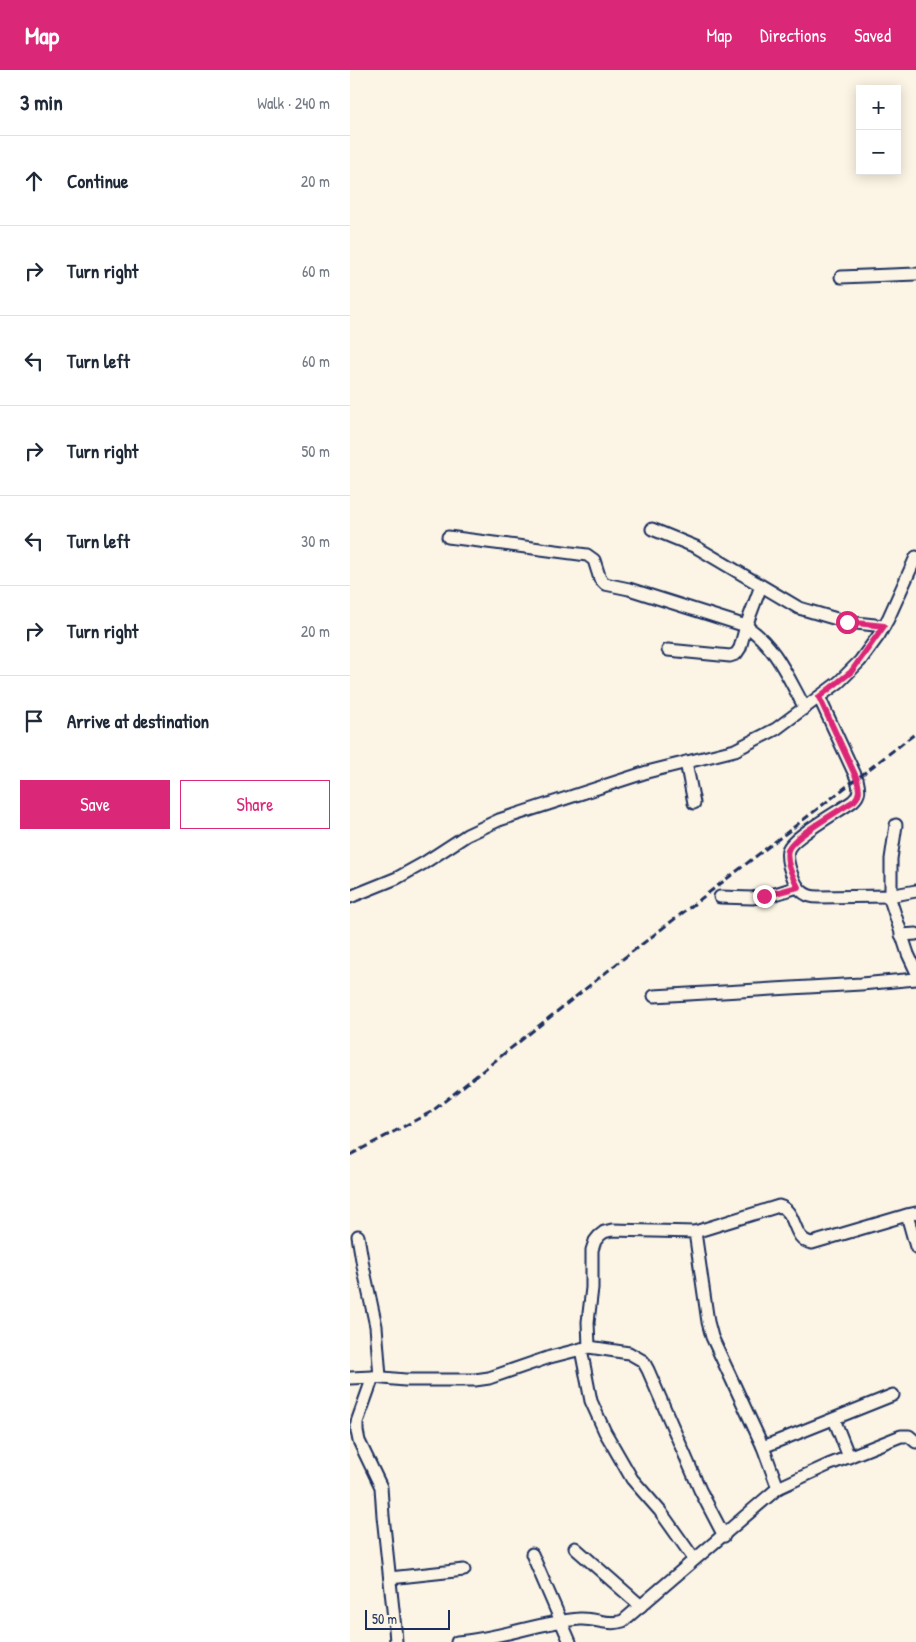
<!DOCTYPE html>
<html lang="en">
<head>
<meta charset="utf-8">
<style>
  :root { --surface:#fff; --page:#f6f6f7; --text:#1f2937; --muted:#747a83; --line:#e0e1e3; --accent:#db2777 }
  body { margin:0; font-family:"Patrick Hand",sans-serif; background:var(--page); color:var(--text) }
  .controls { position:absolute; right:15px; top:15px; display:grid; overflow:hidden; border-radius:0px; box-shadow:0 2px 12px #0003 }
  .controls button { width:45px; height:45px; display:grid; place-items:center; padding:0; border:0; border-bottom:1px solid var(--line); background:var(--surface); color:var(--text); font:25px sans-serif }
  .scale { position:absolute; left:15px; bottom:12px; width:85px; box-sizing:border-box; padding-left:5px; border:2px solid #1b2f5e; border-top:0; font-size:14px; line-height:18px; white-space:nowrap; color:#1b2f5e; -webkit-text-stroke:4px #fcf5e5; paint-order:stroke }
  .stop { position:absolute; width:15px; height:15px; margin:-11px; border:4px solid #db2777; border-radius:50%; background:#fff }
  .stop.end { background:#db2777; border-color:#fff; box-shadow:0 1px 5px #0008 }
  .list { margin:0; padding:0; list-style:none }
  h2 { display:flex; justify-content:space-between; align-items:center; height:65px; margin:0; padding:0 20px; font-size:21px }
  h2 small { font-size:16px; font-weight:400; color:var(--muted) }
  .list li { display:grid; grid-template-columns:32px 1fr auto; gap:15px; align-items:center; box-sizing:border-box; height:90px; padding:0 20px; border-top:1px solid var(--line) }
  .list b { display:block; font-size:19px; white-space:nowrap }
  .list em { font-size:16px; font-style:normal; color:var(--muted) }
  .actions { display:flex; gap:10px; padding:15px 20px }
  .actions a { flex:1; padding:11px 0; border:1px solid var(--accent); border-radius:0px; text-align:center; font-size:18px; color:var(--accent) }
  .actions .main { background:var(--accent); color:#fff }
  .icon { flex:none; width:28px; height:28px; fill:none; stroke:currentColor; stroke-width:2; stroke-linecap:round; stroke-linejoin:round }
  .map { position:relative; flex:none; width:566px; height:1572px; overflow:hidden }
  header { display:flex; align-items:center; gap:30px; box-sizing:border-box; height:70px; padding:0 25px; background:var(--accent); color:#fff }
  header strong { font-size:24px }
  nav { display:flex; gap:28px; margin-inline-start:auto; font-size:18px }
  main { display:flex }
  aside { flex:1; background:var(--surface) }
  .map>svg:first-child { display:block }
  .lines { fill:none; stroke-linecap:round; stroke-linejoin:round }
  .minor-casing { stroke:#1b2f5e; stroke-width:15 }
  .minor { stroke:#fcf5e5; stroke-width:11 }
  .rail { stroke:#1b2f5e; stroke-width:3; stroke-dasharray:8 4; stroke-linecap:butt }
  .route { stroke:#db2777; stroke-width:6 }
</style>
</head>
<body>
<header>
<strong>Map</strong>
<nav><a>Map</a><a>Directions</a><a>Saved</a></nav>
</header>
<main>
<aside>
<h2>3 min<small>Walk · 240 m</small></h2>
<ul class="list">
<li><svg class="icon" aria-label="ahead" viewBox="0 0 24 24"><path d="M12 20V5M6 11l6-6 6 6"/></svg><div><b>Continue</b></div><em>20 m</em></li>
<li><svg class="icon" aria-label="right" viewBox="0 0 24 24"><path d="M7 20v-9h11M14 6l5 5-5 5"/></svg><div><b>Turn right</b></div><em>60 m</em></li>
<li><svg class="icon" aria-label="left" viewBox="0 0 24 24"><path d="M17 20v-9H6M10 6l-5 5 5 5"/></svg><div><b>Turn left</b></div><em>60 m</em></li>
<li><svg class="icon" aria-label="right" viewBox="0 0 24 24"><path d="M7 20v-9h11M14 6l5 5-5 5"/></svg><div><b>Turn right</b></div><em>50 m</em></li>
<li><svg class="icon" aria-label="left" viewBox="0 0 24 24"><path d="M17 20v-9H6M10 6l-5 5 5 5"/></svg><div><b>Turn left</b></div><em>30 m</em></li>
<li><svg class="icon" aria-label="right" viewBox="0 0 24 24"><path d="M7 20v-9h11M14 6l5 5-5 5"/></svg><div><b>Turn right</b></div><em>20 m</em></li>
<li><svg class="icon" aria-label="arrive" viewBox="0 0 24 24"><path d="M6 21V4h12l-3 4 3 4H6"/></svg><div><b>Arrive at destination</b></div></li>
</ul>
<div class="actions"><a class="main">Save</a><a>Share</a></div>
</aside>
<div class="map">
<svg width="566" height="1572" viewBox="0 0 566 1572">
  <rect width="100%" height="100%" fill="#fcf5e5"/>
  <filter id="ink" filterUnits="userSpaceOnUse"><feTurbulence type="fractalNoise" baseFrequency=".02" numOctaves="2"/><feDisplacementMap in="SourceGraphic" scale="10" xChannelSelector="R" yChannelSelector="G"/><feConvolveMatrix kernelMatrix="1 2 1 2 8 2 1 2 1" color-interpolation-filters="sRGB"/></filter>
  <g filter="url(#ink)">
    <g class="lines">
      <g class="minor-casing">
        <g id="minor">
          <polyline points="491,207 566,204"/>
          <polyline points="302,459 346,477 449,538 497,552 534,556"/>
          <path d="M98 467 237 485 244 490 250 509 255 514 279 519 396 556C426 576 438 608 455 638"/>
          <polyline points="318,580 380,586 386,584 390,578 396,556 411,516"/>
          <path d="M469 627 507 709C509 718 511 724 503 731 490 741 442 767 438 780 436 789 441 803 444 810 449 821 456 827 468 827L539 826 566 821"/>
          <polyline points="336,692 344,733"/>
          <polyline points="539,826 558,884 566,901"/>
          <polyline points="541,826 541,789 546,755"/>
          <polyline points="0,827 47,808 74,793 117,765 149,750 297,702 385,680 426,659 489,612 510,591 529,565 538,549 566,487"/>
          <polyline points="370,827 402,828 425,824 448,817"/>
          <polyline points="551,865 566,864"/>
          <polyline points="304,926 511,914 566,909"/>
          <polyline points="566,1143 557,1145 566,1177"/>
          <path d="M345 1162 429 1136C448 1141 441 1170 462 1173L557 1145"/>
          <polyline points="8,1166 13,1196 26,1256 30,1307"/>
          <polyline points="239,1277 238,1252 242,1218 242,1180 245,1171 249,1166 254,1162 262,1160 345,1162 358,1252 362,1267 413,1377 428,1418"/>
          <polyline points="231,1279 241,1331 255,1362 282,1409 310,1441 344,1489"/>
          <polyline points="23,1307 7,1352 7,1361 9,1371 31,1417 33,1446 45,1558 46,1572"/>
          <polyline points="0,1308 23,1307 55,1310 125,1310 139,1308 200,1287 239,1277 279,1283 293,1291 298,1300 350,1420 374,1466"/>
          <polyline points="484,1349 499,1387"/>
          <polyline points="413,1377 543,1325"/>
          <polyline points="225,1478 291,1536"/>
          <polyline points="182,1484 220,1572"/>
          <polyline points="40,1508 114,1500"/>
          <path d="M107 1572C149 1569 189 1552 230 1549 245 1548 258 1556 273 1551L428 1418 478 1395 551 1366H559L566 1372"/>
        </g>
      </g>
      <use href="#minor" class="minor"/>
      <polyline class="rail" points="0,1085 81,1042 274,888 566,663"/>
    </g>
  </g>
  <g class="lines" filter="url(#ink)">
    <path class="route" d="M414 826 448 817C443 807 435 791 438 780 442 767 490 740 504 731 511 724 509 718 507 709L469 627 501 602 534 556 497 552"/>
  </g>
</svg>
<div class="controls">
<button>+</button>
<button>−</button>
</div>
<div class="scale">50 m</div>
<div class="stop" style="left:497px;top:552px"></div>
<div class="stop end" style="left:414px;top:826px"></div>
</div>
</main>
</body>
</html>
